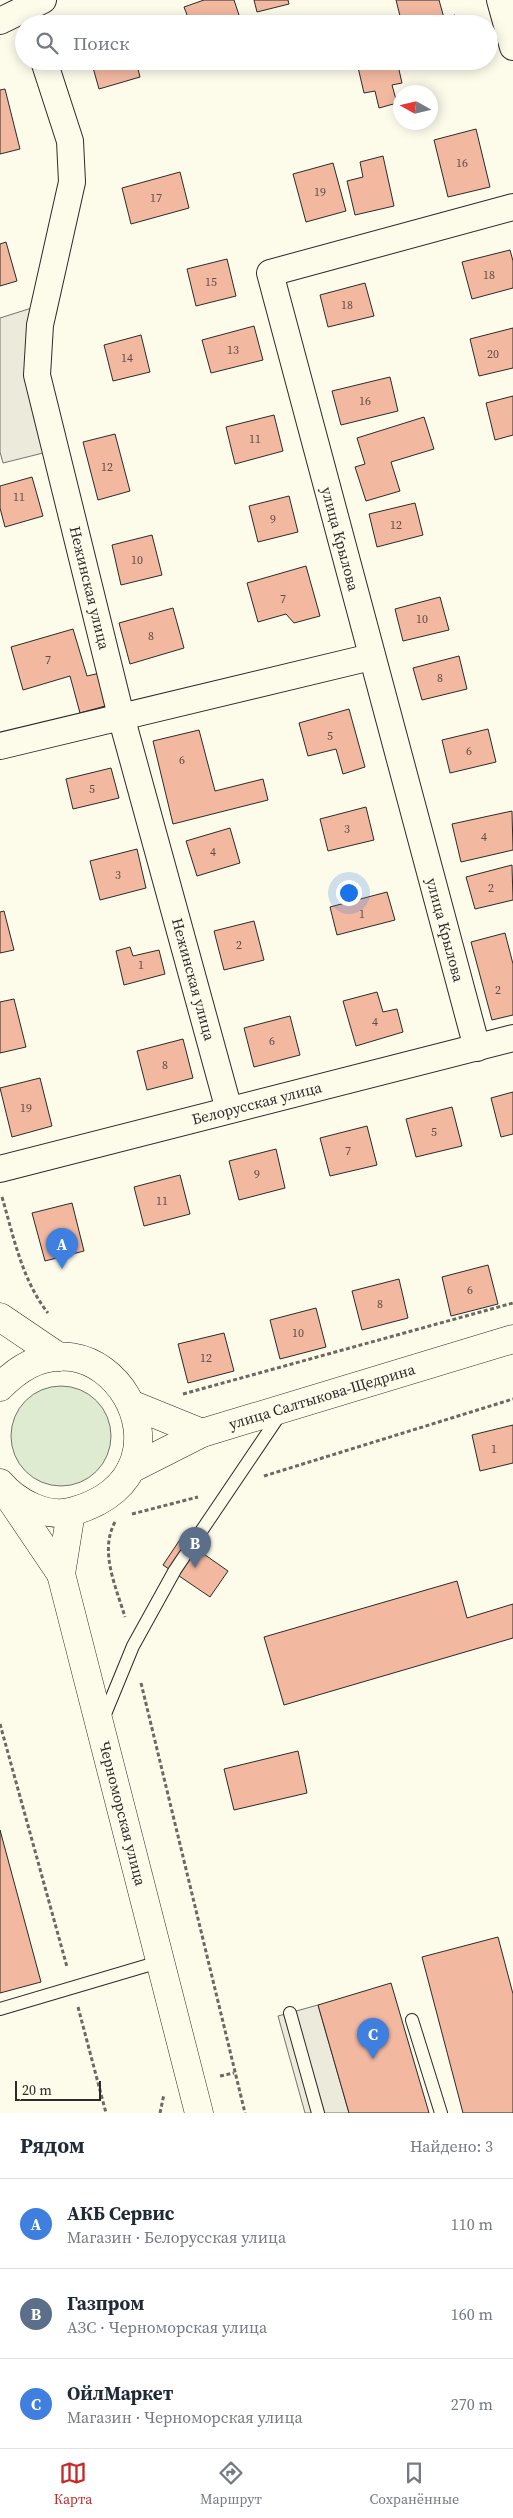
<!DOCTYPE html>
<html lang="ru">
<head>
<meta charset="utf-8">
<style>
  :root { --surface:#fff; --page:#f2f2f3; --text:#1f2937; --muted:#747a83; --line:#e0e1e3; --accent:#c62828 }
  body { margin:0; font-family:"Source Serif 4",serif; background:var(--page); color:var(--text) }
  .compass { position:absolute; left:393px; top:85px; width:45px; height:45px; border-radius:50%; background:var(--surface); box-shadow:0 2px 12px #0003; rotate:278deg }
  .scale { position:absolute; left:15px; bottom:12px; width:86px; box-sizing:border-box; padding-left:5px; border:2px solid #2b2b2b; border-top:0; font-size:14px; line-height:18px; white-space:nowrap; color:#2b2b2b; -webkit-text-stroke:4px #fdfbea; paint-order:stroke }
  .you { position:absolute; left:348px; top:892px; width:18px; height:18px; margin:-12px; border:4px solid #fff; border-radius:50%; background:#1a73e8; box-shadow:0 0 0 8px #1a73e833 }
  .badge { display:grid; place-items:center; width:32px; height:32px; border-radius:50%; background:var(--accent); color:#fff; font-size:16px; font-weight:700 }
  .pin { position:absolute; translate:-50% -41px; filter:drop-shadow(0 1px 2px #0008) }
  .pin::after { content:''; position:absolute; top:26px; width:18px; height:15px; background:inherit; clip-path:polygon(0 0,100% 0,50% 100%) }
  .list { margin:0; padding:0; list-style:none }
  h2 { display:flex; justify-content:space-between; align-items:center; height:65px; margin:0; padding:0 20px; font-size:21px }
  h2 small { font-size:16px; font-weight:400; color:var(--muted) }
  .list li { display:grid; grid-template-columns:32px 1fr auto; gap:15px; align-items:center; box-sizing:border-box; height:90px; padding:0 20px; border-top:1px solid var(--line) }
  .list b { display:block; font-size:19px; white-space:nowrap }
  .list p { margin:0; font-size:16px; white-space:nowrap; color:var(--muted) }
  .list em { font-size:16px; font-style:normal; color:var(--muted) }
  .icon { flex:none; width:28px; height:28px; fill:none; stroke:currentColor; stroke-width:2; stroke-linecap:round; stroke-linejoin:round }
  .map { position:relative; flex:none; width:513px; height:2113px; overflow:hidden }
  .search { position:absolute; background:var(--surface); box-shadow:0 2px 12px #0003; left:15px; right:15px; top:15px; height:55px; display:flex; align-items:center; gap:12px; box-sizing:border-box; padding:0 18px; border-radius:28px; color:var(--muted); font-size:19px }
  .sheet { height:335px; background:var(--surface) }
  nav { display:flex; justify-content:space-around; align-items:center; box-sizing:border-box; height:70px; border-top:1px solid var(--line); background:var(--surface); font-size:14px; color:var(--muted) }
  nav a { display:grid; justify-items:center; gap:2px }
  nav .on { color:var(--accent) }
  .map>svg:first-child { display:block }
  .green { fill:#deebd1; stroke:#74746e }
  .parking { fill:#eceadb; stroke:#74746e }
  .building { fill:#f2b8a0; stroke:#2b2b2b }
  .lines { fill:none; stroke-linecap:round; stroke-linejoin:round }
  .lane-casing { stroke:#2b2b2b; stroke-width:14 }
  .street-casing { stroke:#2b2b2b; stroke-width:28 }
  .secondary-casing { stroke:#2b2b2b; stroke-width:29 }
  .path { stroke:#6a6964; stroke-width:3; stroke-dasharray:4 2.5; stroke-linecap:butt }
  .lane { stroke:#fdfbea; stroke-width:12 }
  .street { stroke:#fdfbea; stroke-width:26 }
  .secondary { stroke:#fdfbea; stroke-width:28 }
  .labels { text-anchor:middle; stroke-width:4; stroke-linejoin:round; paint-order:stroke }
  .number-label { font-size:12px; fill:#5d4e48 }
  .street-label { font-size:15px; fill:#2b2b2b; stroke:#fdfbea }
</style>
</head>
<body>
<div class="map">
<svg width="513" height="2113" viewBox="0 0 513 2113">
  <rect width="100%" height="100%" fill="#fdfbea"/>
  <circle class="green" cx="61" cy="1436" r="50"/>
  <g class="parking">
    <polygon points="38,306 43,453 3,463 0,452 0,318"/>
    <polygon points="318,2005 349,2113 305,2113 278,2016"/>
  </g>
  <g class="building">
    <polygon points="204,0 234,0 242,24 177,24 189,20 184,7"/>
    <polygon points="254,0 288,0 289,4 257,12"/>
    <polygon points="396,0 439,0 444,18 455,15 457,24 402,24"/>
    <polygon points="101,61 136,61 140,77 99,89 92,64"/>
    <polygon points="366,61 397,61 402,83 392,85 397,103 379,108 375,91 364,93 357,63"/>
    <polygon points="5,89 20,149 0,154 0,90"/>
    <polygon points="476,129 490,187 448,197 434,140"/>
    <polygon points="383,156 394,206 355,215 347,181 363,177 360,162"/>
    <polygon points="333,163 346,211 306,222 293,174"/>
    <polygon points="180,172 189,208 131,224 122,188"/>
    <polygon points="6,242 17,281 0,286 0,244"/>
    <polygon points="510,250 513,261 513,288 472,299 462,262"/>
    <polygon points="227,259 236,296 196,306 187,269"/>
    <polygon points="365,283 374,316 328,327 320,295"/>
    <polygon points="254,326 263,360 211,373 202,340"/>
    <polygon points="513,328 513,368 479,376 470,339"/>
    <polygon points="141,335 150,372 113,381 104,345"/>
    <polygon points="390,377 398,411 341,425 332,391"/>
    <polygon points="513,396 513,435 495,440 486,403"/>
    <polygon points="274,415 283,451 235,464 226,427"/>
    <polygon points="424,417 434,449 391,462 400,491 366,501 355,467 365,464 357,438"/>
    <polygon points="115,434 130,491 98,500 83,442"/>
    <polygon points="32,477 43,516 5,527 0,508 0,486"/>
    <polygon points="289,496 298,532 258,542 249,506"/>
    <polygon points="415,503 423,535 377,547 369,514"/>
    <polygon points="152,535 162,575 121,585 112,545"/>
    <polygon points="306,566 320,616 294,623 286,614 258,622 247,583"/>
    <polygon points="440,597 449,630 403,641 395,609"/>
    <polygon points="173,608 184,648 130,664 119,623"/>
    <polygon points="73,629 87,676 100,673 109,705 80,713 70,676 23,690 11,647"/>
    <polygon points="459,656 467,689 422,700 413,668"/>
    <polygon points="349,709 365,767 343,774 336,749 308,756 299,723"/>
    <polygon points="488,729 496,762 450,773 442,740"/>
    <polygon points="199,730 215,791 263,779 268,800 173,824 153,741"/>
    <polygon points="111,768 119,798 73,809 66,779"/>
    <polygon points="366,807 374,840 328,851 320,819"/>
    <polygon points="512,811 513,850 461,862 452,824"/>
    <polygon points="230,828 240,863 197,876 186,841"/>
    <polygon points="137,849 146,888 100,900 90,861"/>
    <polygon points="512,865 513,900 475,909 466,877"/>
    <polygon points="387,892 395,920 337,935 330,907"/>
    <polygon points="4,911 14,950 0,953 0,912"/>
    <polygon points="254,921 264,960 224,970 214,931"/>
    <polygon points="505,933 513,964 513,1015 492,1020 471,942"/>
    <polygon points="130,947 133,956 159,950 165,974 124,985 116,951"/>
    <polygon points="377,992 383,1012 397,1009 403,1032 356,1046 343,1001"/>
    <polygon points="14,999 26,1047 0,1053 0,1002"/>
    <polygon points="290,1016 300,1055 254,1067 244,1028"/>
    <polygon points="183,1039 193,1078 147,1090 137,1051"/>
    <polygon points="40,1078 52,1126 12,1137 0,1088"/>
    <polygon points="513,1092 513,1134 501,1137 491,1098"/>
    <polygon points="452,1107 462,1146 416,1157 406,1119"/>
    <polygon points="367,1126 377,1165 330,1176 320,1138"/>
    <polygon points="276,1149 285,1188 239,1200 229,1161"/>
    <polygon points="180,1175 190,1214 144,1226 134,1187"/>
    <polygon points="72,1203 84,1251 45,1261 32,1213"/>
    <polygon points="488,1265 498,1304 451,1316 442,1277"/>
    <polygon points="399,1279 408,1318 362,1330 352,1291"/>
    <polygon points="316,1308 326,1347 280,1359 270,1320"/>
    <polygon points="224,1333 234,1371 188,1383 178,1344"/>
    <polygon points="513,1425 513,1463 480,1471 472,1435"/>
    <polygon points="181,1538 228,1571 210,1597 163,1565"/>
    <polygon points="457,1581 467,1618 513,1604 513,1638 284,1705 264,1637"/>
    <polygon points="298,1751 307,1793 234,1810 224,1769"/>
    <polygon points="0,1830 41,1982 0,1993"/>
    <polygon points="498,1937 513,1994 513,2113 463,2113 422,1957"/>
    <polygon points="391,1983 429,2113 349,2113 318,2005"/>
  </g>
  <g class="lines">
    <g class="lane-casing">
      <g id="lane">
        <polyline points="103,1719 133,1646 175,1570 281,1413"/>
        <polyline points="0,2009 159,1962"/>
        <polyline points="290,2013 318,2113"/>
        <polyline points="412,2020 441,2113"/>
      </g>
    </g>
    <g class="street-casing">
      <g id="street">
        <polyline points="500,0 513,47"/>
        <polyline points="0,21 43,0"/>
        <path id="s1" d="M44 61 70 141 72 182 40 325 37 375 121 716 229 1110"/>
        <polyline points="0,746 371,657"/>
        <polyline points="477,1048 270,273 513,207"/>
        <path id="s2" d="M0 1169 513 1038"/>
      </g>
    </g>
    <g class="secondary-casing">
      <g id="secondary">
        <polyline points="0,1317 59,1357"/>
        <path d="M0 1387C99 1284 212 1471 74 1511 48 1519 17 1503 0 1483"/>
        <polyline points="133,1405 202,1433"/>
        <path id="s3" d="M131 1469 202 1433 513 1339"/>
        <polyline points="7,1494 61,1574"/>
        <path id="s4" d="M71 1512 61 1574 199 2113"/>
      </g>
    </g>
    <g class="path">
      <path d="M2 1197C14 1238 22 1280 48 1313"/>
      <polyline points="183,1394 513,1303"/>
      <polyline points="264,1476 513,1399"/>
      <polyline points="132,1514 198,1497"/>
      <path d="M115 1522C99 1551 116 1587 125 1617"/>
      <polyline points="141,1683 245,2113"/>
      <polyline points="0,1724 67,1967"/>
      <polyline points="78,2007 106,2113"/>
      <polyline points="220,2076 234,2073"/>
      <polyline points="160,2113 164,2094"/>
    </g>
    <use href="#lane" class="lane"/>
    <use href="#street" class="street"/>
    <use href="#secondary" class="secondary"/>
  </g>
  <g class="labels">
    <g class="number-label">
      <text x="462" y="167">16</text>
      <text x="320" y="196">19</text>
      <text x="156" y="202">17</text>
      <text x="489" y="279">18</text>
      <text x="211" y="286">15</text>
      <text x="347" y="309">18</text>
      <text x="233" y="354">13</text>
      <text x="493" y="358">20</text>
      <text x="127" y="362">14</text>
      <text x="365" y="405">16</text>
      <text x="255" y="443">11</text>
      <text x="107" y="471">12</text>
      <text x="19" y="501">11</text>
      <text x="273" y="523">9</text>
      <text x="396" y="529">12</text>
      <text x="137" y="564">10</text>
      <text x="283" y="603">7</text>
      <text x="422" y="623">10</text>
      <text x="151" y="640">8</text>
      <text x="48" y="664">7</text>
      <text x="440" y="682">8</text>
      <text x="330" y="740">5</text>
      <text x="469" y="755">6</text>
      <text x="182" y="764">6</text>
      <text x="92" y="793">5</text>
      <text x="347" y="833">3</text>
      <text x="484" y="841">4</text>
      <text x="213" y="856">4</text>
      <text x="118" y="879">3</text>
      <text x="491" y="892">2</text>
      <text x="362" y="918">1</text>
      <text x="239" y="949">2</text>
      <text x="141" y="969">1</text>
      <text x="498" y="994">2</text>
      <text x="375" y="1026">4</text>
      <text x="272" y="1045">6</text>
      <text x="165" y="1069">8</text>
      <text x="26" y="1112">19</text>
      <text x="434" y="1136">5</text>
      <text x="348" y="1155">7</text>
      <text x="257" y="1178">9</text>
      <text x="162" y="1205">11</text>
      <text x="470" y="1294">6</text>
      <text x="380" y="1308">8</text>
      <text x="298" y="1337">10</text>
      <text x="206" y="1362">12</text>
      <text x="494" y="1453">1</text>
    </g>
    <g class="street-label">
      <text transform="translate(340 539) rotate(75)" y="5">улица Крылова</text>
      <text dy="5" stroke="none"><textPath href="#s1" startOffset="541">Нежинская улица</textPath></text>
      <text transform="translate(445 930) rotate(75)" y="5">улица Крылова</text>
      <text dy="5" stroke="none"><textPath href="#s1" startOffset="946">Нежинская улица</textPath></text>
      <text dy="5" stroke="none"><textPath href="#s2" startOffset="265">Белорусская улица</textPath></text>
      <text dy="5" stroke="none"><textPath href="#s3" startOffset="205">улица Салтыкова-Щедрина</textPath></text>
      <text dy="5" stroke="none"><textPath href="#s4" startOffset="310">Черноморская улица</textPath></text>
    </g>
  </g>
</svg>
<svg class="compass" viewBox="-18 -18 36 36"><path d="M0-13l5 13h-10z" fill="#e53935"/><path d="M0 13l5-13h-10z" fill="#747a83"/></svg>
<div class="scale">20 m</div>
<div class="you"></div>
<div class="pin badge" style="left:62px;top:1269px;background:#3f7fe0">A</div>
<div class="pin badge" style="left:195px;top:1568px;background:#5c6f8a">B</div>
<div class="pin badge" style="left:373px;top:2059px;background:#3f7fe0">C</div>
<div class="search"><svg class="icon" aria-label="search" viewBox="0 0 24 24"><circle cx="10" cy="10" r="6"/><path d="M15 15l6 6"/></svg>Поиск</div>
</div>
<section class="sheet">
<h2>Рядом<small>Найдено: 3</small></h2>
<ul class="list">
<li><span class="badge" style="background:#3f7fe0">A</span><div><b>АКБ Сервис</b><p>Магазин · Белорусская улица</p></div><em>110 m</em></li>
<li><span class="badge" style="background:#5c6f8a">B</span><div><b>Газпром</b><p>АЗС · Черноморская улица</p></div><em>160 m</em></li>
<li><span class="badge" style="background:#3f7fe0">C</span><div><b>ОйлМаркет</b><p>Магазин · Черноморская улица</p></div><em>270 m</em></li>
</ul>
</section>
<nav>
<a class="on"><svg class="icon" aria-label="map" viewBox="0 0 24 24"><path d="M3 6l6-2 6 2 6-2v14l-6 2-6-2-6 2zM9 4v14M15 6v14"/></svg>Карта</a>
<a><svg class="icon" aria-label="directions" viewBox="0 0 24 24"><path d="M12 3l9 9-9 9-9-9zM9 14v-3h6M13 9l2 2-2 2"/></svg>Маршрут</a>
<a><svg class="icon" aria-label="saved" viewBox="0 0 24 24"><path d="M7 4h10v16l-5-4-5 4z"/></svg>Сохранённые</a>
</nav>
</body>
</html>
